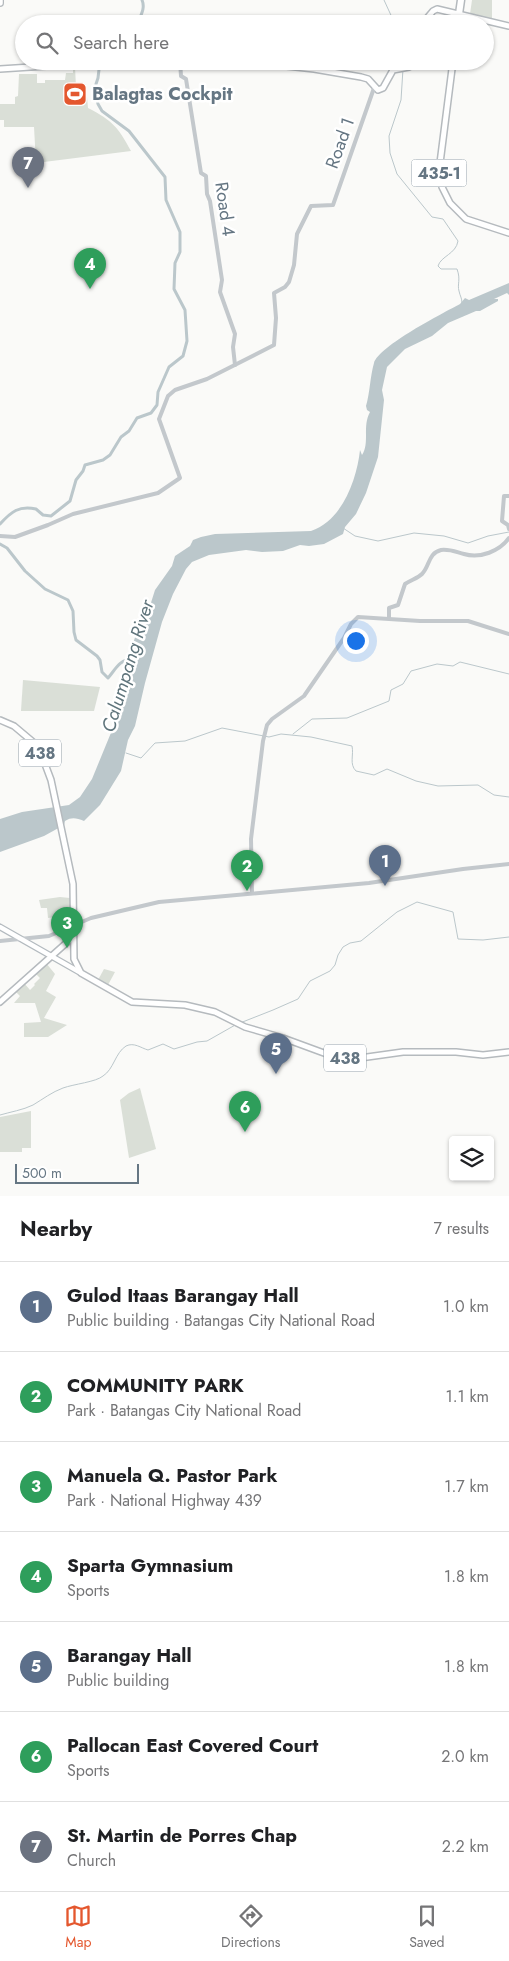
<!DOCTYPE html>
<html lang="en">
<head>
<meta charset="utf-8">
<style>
  :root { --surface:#fff; --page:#f2f2f2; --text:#202124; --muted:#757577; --line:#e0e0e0; --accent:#e4572e }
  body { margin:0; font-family:Jost,sans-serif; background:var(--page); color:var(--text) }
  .controls { position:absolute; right:15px; bottom:15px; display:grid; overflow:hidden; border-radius:5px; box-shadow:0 1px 4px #0004 }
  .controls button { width:45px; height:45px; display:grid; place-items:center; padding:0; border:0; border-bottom:1px solid var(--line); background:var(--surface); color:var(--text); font:25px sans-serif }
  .scale { position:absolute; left:15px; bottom:12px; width:124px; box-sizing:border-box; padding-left:5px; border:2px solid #657683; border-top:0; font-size:14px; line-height:18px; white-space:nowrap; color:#657683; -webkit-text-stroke:4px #fff; paint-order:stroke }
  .you { position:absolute; left:355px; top:640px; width:18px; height:18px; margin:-12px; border:4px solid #fff; border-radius:50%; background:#1a73e8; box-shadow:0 0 0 8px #1a73e833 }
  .badge { display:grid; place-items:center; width:32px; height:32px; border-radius:50%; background:var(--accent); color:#fff; font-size:16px; font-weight:700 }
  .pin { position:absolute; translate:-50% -41px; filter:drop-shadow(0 1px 2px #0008) }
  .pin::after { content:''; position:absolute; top:26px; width:18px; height:15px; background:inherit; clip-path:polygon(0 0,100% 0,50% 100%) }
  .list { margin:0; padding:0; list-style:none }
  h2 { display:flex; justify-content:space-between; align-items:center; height:65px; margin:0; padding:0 20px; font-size:21px }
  h2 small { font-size:16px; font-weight:400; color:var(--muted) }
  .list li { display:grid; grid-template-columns:32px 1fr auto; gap:15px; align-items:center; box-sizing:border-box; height:90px; padding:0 20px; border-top:1px solid var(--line) }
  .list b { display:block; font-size:19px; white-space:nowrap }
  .list p { margin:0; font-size:16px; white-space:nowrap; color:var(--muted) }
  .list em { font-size:16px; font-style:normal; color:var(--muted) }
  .icon { flex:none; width:28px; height:28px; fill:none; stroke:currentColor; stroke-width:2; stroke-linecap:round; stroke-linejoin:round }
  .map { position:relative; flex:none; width:509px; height:1196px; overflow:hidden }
  .search { position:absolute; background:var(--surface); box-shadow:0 1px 4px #0004; left:15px; right:15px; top:15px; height:55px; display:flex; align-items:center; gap:12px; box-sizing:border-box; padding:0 18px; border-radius:28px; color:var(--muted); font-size:19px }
  .sheet { height:695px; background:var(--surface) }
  nav { display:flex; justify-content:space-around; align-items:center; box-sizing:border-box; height:70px; border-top:1px solid var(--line); background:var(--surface); font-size:14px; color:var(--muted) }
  nav a { display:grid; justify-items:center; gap:2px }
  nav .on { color:var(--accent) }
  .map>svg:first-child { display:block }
  .green { fill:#dadfd7 }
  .water { fill:#bbc7cb }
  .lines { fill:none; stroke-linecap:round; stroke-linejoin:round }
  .stream { stroke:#bbc7cb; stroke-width:1 }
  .river { stroke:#bbc7cb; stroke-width:3 }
  .secondary-casing { stroke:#b3babf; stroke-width:7 }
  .primary-casing { stroke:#b5babe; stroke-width:8 }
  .trunk-casing { stroke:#b4b9bd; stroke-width:8 }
  .motorway-casing { stroke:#b4b9bd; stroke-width:9 }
  .tertiary { stroke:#c3c8cc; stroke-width:4 }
  .secondary { stroke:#fff; stroke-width:4.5 }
  .primary { stroke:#fff; stroke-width:5 }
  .trunk { stroke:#fff; stroke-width:5.5 }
  .motorway { stroke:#fff; stroke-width:6 }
  .labels { text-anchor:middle; stroke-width:5; stroke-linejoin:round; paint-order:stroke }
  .shield { fill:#fff; stroke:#939fa8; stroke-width:1 }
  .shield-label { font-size:16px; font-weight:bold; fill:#657683 }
  .poi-label { font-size:18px; font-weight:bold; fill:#657683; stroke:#fff; text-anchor:start }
  .street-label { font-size:18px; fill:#657683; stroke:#fff }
  .water-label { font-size:19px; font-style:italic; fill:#60757c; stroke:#fff }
</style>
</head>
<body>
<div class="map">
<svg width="509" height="1196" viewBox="0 0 509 1196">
  <rect width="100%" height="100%" fill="#fafaf8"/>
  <g class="green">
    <polygon points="472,0 492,0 492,19 470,14"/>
    <path d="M73 67H75L76 87H67L66 97H87L88 108C113 121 118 127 131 151L36 163 34 127H4V120H0V104H15V97L18 96 19 74H37V83H45V80H65L66 73H73Z"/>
    <polygon points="23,680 100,687 94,711 21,711"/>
    <polygon points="60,897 70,898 70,915 48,918 47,908 41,908 39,900"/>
    <polygon points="46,963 55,974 46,991 56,997 44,1018 67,1025 48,1037 24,1037 24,1023 41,1022 35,1003 14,1003 20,996 15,991 24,983 30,990 35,985 34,984 40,978 35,973"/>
    <polygon points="104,969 115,972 108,985 98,980"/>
    <polygon points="140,1088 156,1149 129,1158 120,1100 129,1093"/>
    <polygon points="31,1111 31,1148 22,1148 22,1152 0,1152 0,1117"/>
  </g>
  <path class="water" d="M509 283V295L507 293 494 299H498V301L480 311H476L448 323 432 336 405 349 387 367 382 390 384 400 378 457 366 493 356 514 345 527 343 534 324 544 309 546 300 545 283 551 262 552 246 550 209 555 192 562 186 569 173 594 162 622 145 683 135 726 128 740 121 771 100 805 84 821C76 818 72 817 65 821L64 825 44 836 0 852V819L22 812 69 805 80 797 92 779 115 723 128 659 139 625 143 615 149 609 155 590 172 566 175 556 190 546 193 540 201 537 215 534 311 531C342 521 357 479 360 450L362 455C370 443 362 426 370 412L367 410 366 406C370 392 370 377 374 363 379 346 443 313 460 304L465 298 469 300Z"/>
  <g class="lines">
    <g class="stream">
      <polyline points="384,0 395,24"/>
      <path d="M403 69 401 100 389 136 390 153 397 174 432 217 443 219 458 241C456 254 441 256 438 266L441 269H457C461 280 457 284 459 291 460 296 462 298 462 303"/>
      <polyline points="343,528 355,536 378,541 414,533 444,536 468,543 488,536 509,532"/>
      <polyline points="293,734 312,719 347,718 389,701 391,690 403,684 411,671 437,664 453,666 460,662 509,674"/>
      <path d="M126 753 141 758 155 743 185 741 222 728 269 737 281 734 311 737 352 746C354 755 349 764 356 771L374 775 387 769 416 781 438 786 478 785 494 795 509 797"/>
      <polyline points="240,1023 273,1010 298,999 310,981 330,971 335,965 338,955 343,947 350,943 361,941 397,912 417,902 453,912 458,939 483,940 509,937"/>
      <path d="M0 1115C10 1112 23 1110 33 1105 43 1099 52 1092 63 1088 74 1084 96 1082 103 1076 114 1069 115 1053 126 1046 134 1042 141 1048 148 1050L163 1044 174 1049 197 1042 207 1041 237 1024"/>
    </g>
    <g class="river">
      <path d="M124 24 139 20C142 13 145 7 142 0"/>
      <path d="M0 524C11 512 19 505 36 509L43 515 51 516 70 501 76 480 83 471 85 465 103 460 110 455 121 437 129 431 137 418 151 413 157 405 158 392 169 367 183 356 187 341 185 310 174 289 175 263 180 252V232L166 200 165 177 129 131 102 111 98 104 96 96V84L98 78 100 61"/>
      <path d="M0 544 7 548 25 571 45 589 68 600 73 611 74 632 76 640 97 656 100 660 102 672 108 678C115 670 120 659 132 659"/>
    </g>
    <g class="secondary-casing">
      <polyline id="secondary" points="0,927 81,973"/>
    </g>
    <g class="primary-casing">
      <g id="primary">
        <polyline points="422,24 433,11 437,9 509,26"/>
        <polyline points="457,24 459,14"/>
        <polyline points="239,61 314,69 361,77 368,79 378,90 383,88 393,70 409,67 412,61"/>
        <polyline points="453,61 440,163 442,187 450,203 466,219 509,233"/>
        <polyline points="0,69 77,64 100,61"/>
        <polyline points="0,720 14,726 33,742 42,756 51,780 73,884 74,959 81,973 132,1002 185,1005 215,1012 245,1027 283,1038 332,1056 353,1059 403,1052 456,1052 483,1055 509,1052"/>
        <polyline points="0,1002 73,937"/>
      </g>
    </g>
    <g class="trunk-casing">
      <polyline id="trunk" points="0,3 0,0"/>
    </g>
    <g class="motorway-casing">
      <polyline id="motorway" points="459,14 461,0"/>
    </g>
    <g class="tertiary">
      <polyline points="180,61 181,76 186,79 201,173 206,176 207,194 210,201 222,280 220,292 235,334 233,347 235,365"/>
      <polyline points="509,496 504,496 502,521 508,525 509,529"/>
      <polyline points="0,536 15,537 48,525 73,514 158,493 180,478 159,419 168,396 175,390 207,379 274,345 276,318 274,293 285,287 289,282 294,265 297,234 311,206 333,205 374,88"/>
      <path d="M389 618V608L398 605 405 584C411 580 418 578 422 574 430 566 428 553 441 550 450 549 456 552 464 554 480 559 500 551 509 538"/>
      <polyline points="252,893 251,839 263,741 267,725 272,719 304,696 344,638 351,624 358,617 420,621 468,621 509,634"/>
      <polyline points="0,941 49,936 91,918 159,902 369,883 463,869 509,864"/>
    </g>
    <use href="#secondary" class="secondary"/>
    <use href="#primary" class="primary"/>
    <use href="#trunk" class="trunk"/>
    <use href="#motorway" class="motorway"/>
  </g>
  <defs>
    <g id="stadium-square" transform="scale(1.25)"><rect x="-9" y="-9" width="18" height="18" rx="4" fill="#e4572e" stroke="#fff"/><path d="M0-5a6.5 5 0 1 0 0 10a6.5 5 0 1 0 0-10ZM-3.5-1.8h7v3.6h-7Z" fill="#fff"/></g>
  </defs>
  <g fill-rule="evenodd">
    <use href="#stadium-square" x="75" y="94"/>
  </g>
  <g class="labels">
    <g class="shield">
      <rect x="411.5" y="159.5" width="55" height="27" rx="4"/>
      <rect x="19" y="739.5" width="42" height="27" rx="4"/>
      <rect x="324" y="1044.5" width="42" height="27" rx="4"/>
    </g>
    <g class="shield-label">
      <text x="439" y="179">435-1</text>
      <text x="40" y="759">438</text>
      <text x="345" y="1064">438</text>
    </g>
    <g class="poi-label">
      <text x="92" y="100">Balagtas Cockpit</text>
    </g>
    <g class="street-label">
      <text transform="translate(340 143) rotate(-70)" y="6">Road 1</text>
      <text transform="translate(225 209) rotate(82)" y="6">Road 4</text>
    </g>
    <g class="water-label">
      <text transform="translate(127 666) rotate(-73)" y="7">Calumpang River</text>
    </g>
  </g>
</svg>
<div class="controls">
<button><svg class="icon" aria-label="layers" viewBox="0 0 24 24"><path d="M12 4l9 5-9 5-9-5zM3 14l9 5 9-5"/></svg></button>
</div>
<div class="scale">500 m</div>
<div class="you"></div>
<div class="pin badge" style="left:385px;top:886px;background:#5c6f8a">1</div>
<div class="pin badge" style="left:247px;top:891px;background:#2e9e5b">2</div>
<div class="pin badge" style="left:67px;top:948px;background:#2e9e5b">3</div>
<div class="pin badge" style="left:90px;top:289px;background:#2e9e5b">4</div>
<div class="pin badge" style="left:276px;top:1074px;background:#5c6f8a">5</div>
<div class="pin badge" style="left:245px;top:1132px;background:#2e9e5b">6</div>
<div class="pin badge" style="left:28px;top:188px;background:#6b7280">7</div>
<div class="search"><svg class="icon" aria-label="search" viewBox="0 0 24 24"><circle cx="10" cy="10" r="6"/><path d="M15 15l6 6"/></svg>Search here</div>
</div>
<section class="sheet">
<h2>Nearby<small>7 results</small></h2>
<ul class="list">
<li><span class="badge" style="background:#5c6f8a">1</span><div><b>Gulod Itaas Barangay Hall</b><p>Public building · Batangas City National Road</p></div><em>1.0 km</em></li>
<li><span class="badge" style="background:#2e9e5b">2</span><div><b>COMMUNITY PARK</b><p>Park · Batangas City National Road</p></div><em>1.1 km</em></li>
<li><span class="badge" style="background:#2e9e5b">3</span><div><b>Manuela Q. Pastor Park</b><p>Park · National Highway 439</p></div><em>1.7 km</em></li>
<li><span class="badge" style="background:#2e9e5b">4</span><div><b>Sparta Gymnasium</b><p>Sports</p></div><em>1.8 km</em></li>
<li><span class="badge" style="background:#5c6f8a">5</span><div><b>Barangay Hall</b><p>Public building</p></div><em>1.8 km</em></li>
<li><span class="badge" style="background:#2e9e5b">6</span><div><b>Pallocan East Covered Court</b><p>Sports</p></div><em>2.0 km</em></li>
<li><span class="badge" style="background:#6b7280">7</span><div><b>St. Martin de Porres Chap</b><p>Church</p></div><em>2.2 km</em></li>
</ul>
</section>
<nav>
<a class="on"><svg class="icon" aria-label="map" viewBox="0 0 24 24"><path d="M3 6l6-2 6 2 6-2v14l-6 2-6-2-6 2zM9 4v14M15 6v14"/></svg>Map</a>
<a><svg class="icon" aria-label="directions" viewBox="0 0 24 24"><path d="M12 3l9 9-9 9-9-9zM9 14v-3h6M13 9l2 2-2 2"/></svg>Directions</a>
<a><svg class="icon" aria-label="saved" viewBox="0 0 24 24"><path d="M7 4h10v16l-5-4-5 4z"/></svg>Saved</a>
</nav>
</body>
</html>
